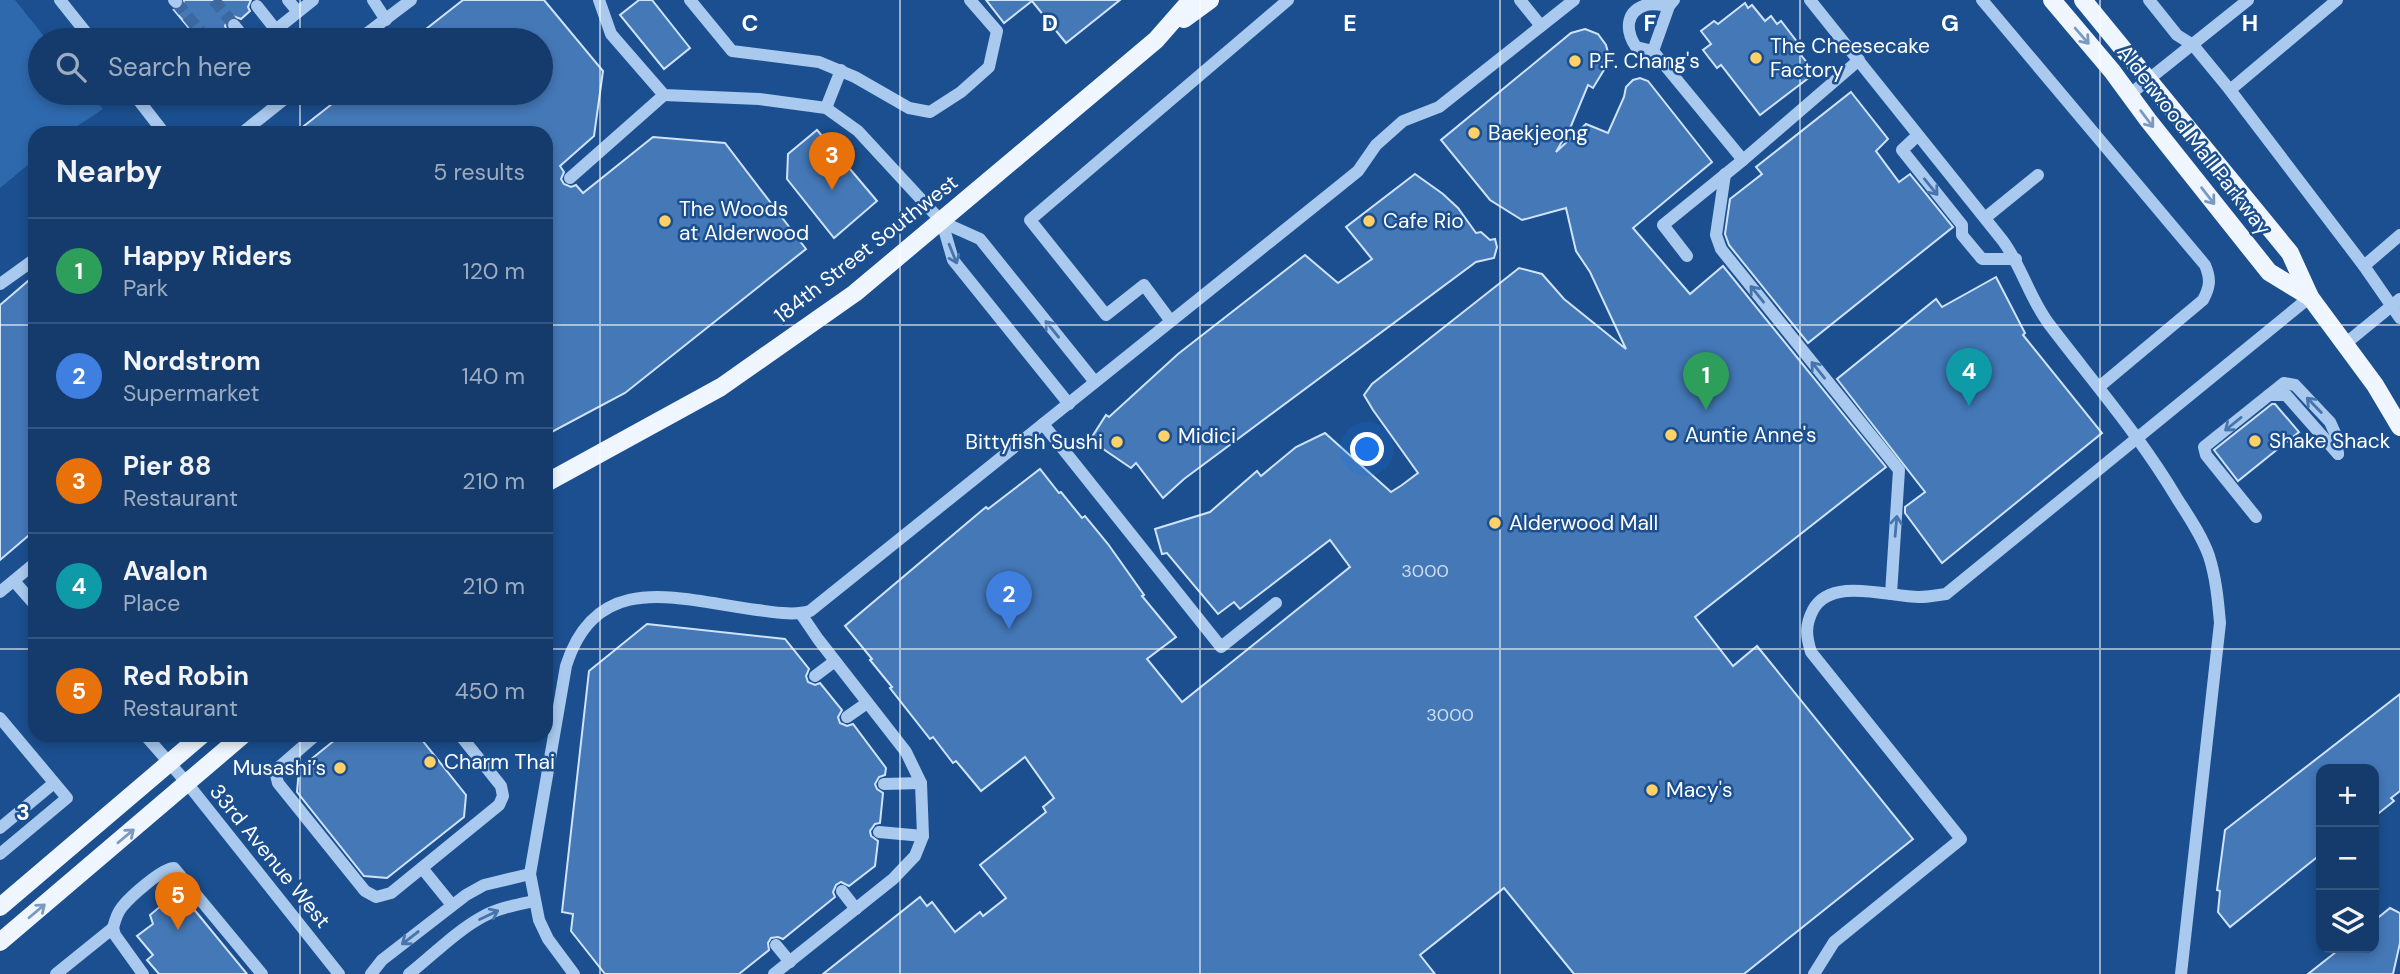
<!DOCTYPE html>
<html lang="en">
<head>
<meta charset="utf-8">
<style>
  :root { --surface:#143b6b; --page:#1d4271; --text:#f1f3f6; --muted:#9dadc1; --line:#33557e; --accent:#ffd166 }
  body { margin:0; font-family:"DM Sans",sans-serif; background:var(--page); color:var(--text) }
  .controls { position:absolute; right:21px; bottom:21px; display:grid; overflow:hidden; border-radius:14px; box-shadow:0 4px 10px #0003 }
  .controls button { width:63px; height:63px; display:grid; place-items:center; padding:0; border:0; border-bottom:2px solid var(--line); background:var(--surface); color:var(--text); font:35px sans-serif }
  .you { position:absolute; left:1368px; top:450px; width:24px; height:24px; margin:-18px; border:5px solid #fff; border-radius:50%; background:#1a73e8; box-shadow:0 0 0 10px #1a73e833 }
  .badge { display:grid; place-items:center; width:46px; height:46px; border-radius:50%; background:var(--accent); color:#fff; font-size:23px; font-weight:700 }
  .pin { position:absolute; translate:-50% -58px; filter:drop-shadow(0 2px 4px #0008) }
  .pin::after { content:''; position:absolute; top:37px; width:24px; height:21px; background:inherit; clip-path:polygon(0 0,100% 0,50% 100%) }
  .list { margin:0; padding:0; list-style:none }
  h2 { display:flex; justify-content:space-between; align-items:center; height:91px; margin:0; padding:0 28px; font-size:30px }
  h2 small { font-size:23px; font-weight:400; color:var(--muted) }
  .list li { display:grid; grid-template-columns:46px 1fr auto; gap:21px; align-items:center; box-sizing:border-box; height:105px; padding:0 28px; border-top:2px solid var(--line) }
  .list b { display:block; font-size:26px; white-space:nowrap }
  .list p { margin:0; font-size:23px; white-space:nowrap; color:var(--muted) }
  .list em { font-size:23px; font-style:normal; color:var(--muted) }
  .icon { flex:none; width:38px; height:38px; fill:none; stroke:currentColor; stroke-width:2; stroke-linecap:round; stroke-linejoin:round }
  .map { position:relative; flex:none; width:2400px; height:974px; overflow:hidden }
  .search { position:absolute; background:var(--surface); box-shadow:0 4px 10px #0003; left:28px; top:28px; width:525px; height:77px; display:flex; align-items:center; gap:18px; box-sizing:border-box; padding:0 24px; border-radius:38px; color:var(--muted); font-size:26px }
  .panel { position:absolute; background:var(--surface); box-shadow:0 4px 10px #0003; left:28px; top:126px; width:525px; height:616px; border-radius:21px }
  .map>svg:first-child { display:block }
  .green { fill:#2e69ad }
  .building { fill:#4478b7; stroke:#cfe3fa; stroke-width:2 }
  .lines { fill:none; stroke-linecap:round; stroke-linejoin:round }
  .minor-tunnel { stroke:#3d69a0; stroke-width:12; stroke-dasharray:12 6; stroke-linecap:butt }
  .minor { stroke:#a9c9ee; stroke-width:12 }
  .major { stroke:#f0f6ff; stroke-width:18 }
  .oneway { stroke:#7b9ac1 }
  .oneway2 { stroke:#4674ac }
  .grid { fill:none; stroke:#fff; stroke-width:2; stroke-opacity:0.55 }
  .poi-dot { fill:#ffd166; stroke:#1b4f8f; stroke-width:2.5 }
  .labels { text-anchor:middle; stroke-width:5; stroke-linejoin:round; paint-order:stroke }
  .number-label { font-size:18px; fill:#d0dded }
  .poi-label { font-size:21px; fill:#fff; stroke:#1b4f8f; text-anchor:start }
  .street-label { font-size:21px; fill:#fff; stroke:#1b4f8f }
  .grid-label { font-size:23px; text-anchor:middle; font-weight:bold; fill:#fff; stroke:#1b4f8f; stroke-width:5; stroke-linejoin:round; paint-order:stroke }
</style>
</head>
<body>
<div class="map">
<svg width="2400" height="974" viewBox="0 0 2400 974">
  <rect width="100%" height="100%" fill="#1b4f8f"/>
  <polygon class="green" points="0,0 15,0 47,40 40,40 40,93 89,93 103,109 67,133 35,133 35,159 0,188"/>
  <g class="building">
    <polygon points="184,0 251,0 248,7 250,11 241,19 233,16 228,19 225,26 227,30 214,40 199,40 174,10 182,9"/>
    <polygon points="463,0 544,0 603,71 594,136 560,166 564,172 561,179 564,184 571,187 576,185 583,193 653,137 725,143 806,249 625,393 546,435 546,133 295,133 346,93 541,93 541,40 412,40"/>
    <polygon points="639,0 652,0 690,48 664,69 620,15"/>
    <polygon points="986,0 1120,0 1066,43 1032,1 1004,23"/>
    <polygon points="1745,3 1748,8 1752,5 1765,21 1771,16 1777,24 1781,21 1798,43 1794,46 1815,73 1760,115 1721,65 1717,68 1703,50 1711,44 1701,31 1714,21 1718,24"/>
    <polygon points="1585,29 1598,34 1606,45 1610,60 1593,88 1588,85 1571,126 1556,152 1586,124 1608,133 1624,97 1626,87 1633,80 1640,78 1648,81 1712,162 1633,228 1690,294 1723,266 1886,467 1695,617 1733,666 1757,646 1913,839 1744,974 1574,974 1504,888 1420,955 1435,974 823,974 920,897 927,906 932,902 955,932 980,912 983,916 1006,898 980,865 1046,812 1043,807 1054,798 1025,757 981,791 956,761 953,763 933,737 930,739 890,688 892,687 870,660 872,659 845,626 986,507 988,509 1040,469 1059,493 1061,492 1082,518 1085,516 1108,544 1144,595 1142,596 1176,637 1147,659 1182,702 1350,567 1330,540 1240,609 1234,602 1218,614 1167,553 1162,554 1155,529 1210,512 1257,471 1261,476 1296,447 1325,433 1391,492 1402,485 1418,473 1373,410 1364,395 1372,384 1519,268 1542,274 1564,299 1626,349 1590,272 1576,251 1566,208 1522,220 1490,200 1441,140 1571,33"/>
    <polygon points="1851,92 1888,139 1876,151 1899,182 1910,174 1953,227 1808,343 1729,245 1725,234 1730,199 1762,174 1756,167"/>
    <polygon points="817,130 877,201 834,238 787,179 788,154"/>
    <polygon points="1415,174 1443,194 1458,208 1476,233 1481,232 1490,240 1495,239 1497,247 1494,258 1476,262 1184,479 1163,498 1136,463 1131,468 1090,440 1106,415 1109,417 1178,354 1305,255 1338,283 1372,259 1346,227"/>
    <polygon points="35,275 35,530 0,560 0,305"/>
    <polygon points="1996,277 2025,333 2023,335 2102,433 1942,563 1905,513 1905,507 1925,492 1837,379 1936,299 1942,307"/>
    <polygon points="2272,404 2275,404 2299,432 2238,481 2214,450"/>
    <polygon points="647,624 785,639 809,669 806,676 808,682 815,685 820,683 842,710 838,717 840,723 847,726 853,724 886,768 885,775 879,777 875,784 877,789 883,793 880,823 875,824 870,831 871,836 878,841 875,866 849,886 841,882 836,885 833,892 835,897 783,939 778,937 771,938 768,943 769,950 739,974 605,974 571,931 573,914 562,912 589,671"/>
    <polygon points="2400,694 2400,791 2391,798 2394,801 2374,817 2374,769 2321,769 2321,854 2230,927 2218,912 2220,891 2217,890 2225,830"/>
    <polygon points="341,735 418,735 466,795 464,817 387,878 364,876 297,792 299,769"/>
    <polygon points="179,891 247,974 159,974 147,960 153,955 137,936 153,924 150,915"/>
    <polygon points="2390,908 2400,913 2400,943 2393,974 2308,974 2341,948 2374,948 2374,921"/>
  </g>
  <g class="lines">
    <g class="minor-tunnel">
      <polyline points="214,0 234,25"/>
      <polyline points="176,2 207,40"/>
    </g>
    <g class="minor">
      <polyline points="60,0 92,40"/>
      <polyline points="174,0 176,2"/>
      <polyline points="288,0 298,12"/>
      <polyline points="373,0 386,20"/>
      <polyline points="599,0 611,34 664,95 759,99 826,108 858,131 942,222 980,239 1095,382"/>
      <polyline points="690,0 732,51 819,62 855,77 909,108 930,112 961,92 989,67 997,31 970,0"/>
      <polyline points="1520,0 1541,26"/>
      <polyline points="1674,0 1669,6 1653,51 1743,160 1859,60"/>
      <path d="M1810 0 2003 241C2022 267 2030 299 2049 324 2093 382 2141 437 2178 500 2189 517 2202 536 2209 556 2216 578 2218 600 2220 623L2181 974"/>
      <path d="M1982 0 2205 265C2211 279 2210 287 2203 300L2099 387"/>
      <polyline points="2149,0 2177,35 2193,45 2230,90 2337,0"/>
      <polyline points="257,6 276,30"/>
      <polyline points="234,25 246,40"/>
      <polyline points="263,40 313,0"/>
      <polyline points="358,40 411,0"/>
      <path d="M1653 51 1636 47C1626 32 1624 12 1646 5 1652 3 1662 5 1669 6"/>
      <polyline points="2230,90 2364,266 2400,318"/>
      <polyline points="133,93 164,133"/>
      <polyline points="2129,95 2248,0"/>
      <polyline points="826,108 841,70"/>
      <polyline points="242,133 292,93"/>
      <polyline points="1917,136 1902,150 1962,225 1962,235 1982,259 2016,259"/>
      <polyline points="1725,174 1716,235 1721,249 1899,470 1891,594"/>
      <polyline points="570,178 664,95"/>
      <polyline points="1985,218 2038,175"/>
      <polyline points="942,222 953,260 1069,404"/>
      <polyline points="1687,256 1663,225 1743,160"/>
      <polyline points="2364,266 2400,235"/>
      <polyline points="0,284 35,259"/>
      <polyline points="1170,320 1144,285 1106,315 1030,220 1288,0"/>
      <polyline points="2345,344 2400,299"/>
      <polyline points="2269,395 2284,383 2295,385 2330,422 2335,433 2338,454"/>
      <polyline points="1043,424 1221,647 1276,603"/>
      <polyline points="2256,517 2206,455 2204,447 2269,395 2286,395 2338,454"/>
      <polyline points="14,581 35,605"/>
      <polyline points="0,592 35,563"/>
      <polyline points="815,676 835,661"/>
      <polyline points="847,717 867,703"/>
      <polyline points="0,718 67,798 0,854"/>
      <polyline points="145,735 187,783 339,974"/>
      <polyline points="316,735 278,768 276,775 278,783 365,891 376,897 391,893 499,805 503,796 501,786 460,735"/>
      <polyline points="884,784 921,783"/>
      <polyline points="0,828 54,783"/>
      <polyline points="879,832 923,836"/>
      <polyline points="422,868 452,905"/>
      <polyline points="842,891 856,909"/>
      <path d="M113 928C115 920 117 913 122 907 130 897 162 868 174 868L262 974"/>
      <polyline points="776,945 790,962"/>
      <polyline points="56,974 113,928 115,935 143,974"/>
      <polyline points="371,974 382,960 466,895 484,885 530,874"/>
      <path d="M409 974C433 955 455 932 482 917 498 908 516 905 534 901"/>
      <path d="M574 974 548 939 539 920 530 874 566 666C597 568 680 600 757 610 773 612 794 616 810 611L1337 188 1358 171 1376 145 1403 121 1439 107 1574 0"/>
      <polyline points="774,974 893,879 915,856 923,836 921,783 906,752 818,639 801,614"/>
      <path d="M1814 974 1834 942 1961 839 1811 652C1806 636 1805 625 1813 610 1831 576 1889 597 1919 597 1929 597 1937 595 1946 594L2310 297"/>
    </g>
    <g class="major">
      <polyline points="2052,0 2112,71 2148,120 2269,272 2310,297"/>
      <polyline points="2083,0 2290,253 2310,297 2375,385 2400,427"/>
      <polyline points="1184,19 1210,0"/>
      <polyline points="546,483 721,387 855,293 1156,40 1191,0"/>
      <polyline points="0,907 202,735"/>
      <polyline points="0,942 243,735"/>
    </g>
  </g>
  <defs><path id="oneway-shaft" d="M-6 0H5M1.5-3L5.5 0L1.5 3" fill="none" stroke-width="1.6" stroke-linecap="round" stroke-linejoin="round" transform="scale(1.75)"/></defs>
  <g class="oneway">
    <use href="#oneway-shaft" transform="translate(2082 36) rotate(49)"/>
    <use href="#oneway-shaft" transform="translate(2147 119) rotate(53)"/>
    <use href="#oneway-shaft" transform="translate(2208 196) rotate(52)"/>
    <use href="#oneway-shaft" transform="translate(126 836) rotate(-40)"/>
    <use href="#oneway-shaft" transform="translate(37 911) rotate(-40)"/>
  </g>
  <g class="oneway2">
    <use href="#oneway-shaft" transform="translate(1931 187) rotate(51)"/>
    <use href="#oneway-shaft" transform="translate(953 254) rotate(68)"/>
    <use href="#oneway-shaft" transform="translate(1757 294) rotate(-129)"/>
    <use href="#oneway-shaft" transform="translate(1052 329) rotate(-129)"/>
    <use href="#oneway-shaft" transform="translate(1818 370) rotate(-129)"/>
    <use href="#oneway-shaft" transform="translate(2314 405) rotate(-134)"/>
    <use href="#oneway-shaft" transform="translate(2233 424) rotate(141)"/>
    <use href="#oneway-shaft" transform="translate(1896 526) rotate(-85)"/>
    <use href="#oneway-shaft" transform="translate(489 915) rotate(-25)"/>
    <use href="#oneway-shaft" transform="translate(410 938) rotate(142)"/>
  </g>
  <path class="grid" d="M300 0V40M600 0V974M900 0V974M1200 0V974M1500 0V974M1800 0V974M2100 0V974M300 93V133M0 325H35M546 325H2400M0 649H35M546 649H2400M300 735V974"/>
  <g class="poi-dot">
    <circle cx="1756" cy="58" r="7"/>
    <circle cx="1575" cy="61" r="7"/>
    <circle cx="1474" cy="133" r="7"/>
    <circle cx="665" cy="221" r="7"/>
    <circle cx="1369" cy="221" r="7"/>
    <circle cx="1671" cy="435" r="7"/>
    <circle cx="1164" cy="436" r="7"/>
    <circle cx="2255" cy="441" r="7"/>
    <circle cx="1117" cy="442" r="7"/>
    <circle cx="1495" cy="523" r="7"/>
    <circle cx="430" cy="762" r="7"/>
    <circle cx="340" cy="768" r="7"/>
    <circle cx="1652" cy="790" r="7"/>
  </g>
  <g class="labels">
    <g class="number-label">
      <text x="1425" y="577">3000</text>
      <text x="1450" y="721">3000</text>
    </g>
    <g class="poi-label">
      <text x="1770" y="53">The Cheesecake<tspan x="1770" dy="24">Factory</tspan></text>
      <text x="1589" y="68">P.F. Chang's</text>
      <text x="1488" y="140">Baekjeong</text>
      <text x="679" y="216">The Woods<tspan x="679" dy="24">at Alderwood</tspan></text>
      <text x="1383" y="228">Cafe Rio</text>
      <text x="1685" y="442">Auntie Anne's</text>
      <text x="1178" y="443">Midici</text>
      <text x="2269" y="448">Shake Shack</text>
      <text x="1103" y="449" text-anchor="end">Bittyfish Sushi</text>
      <text x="1509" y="530">Alderwood Mall</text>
      <text x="444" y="769">Charm Thai</text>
      <text x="326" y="775" text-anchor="end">Musashi’s</text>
      <text x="1666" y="797">Macy's</text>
    </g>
    <g class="street-label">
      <text transform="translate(2194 140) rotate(52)" y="7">Alderwood Mall Parkway</text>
      <text transform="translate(866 249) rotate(-38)" y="7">184th Street Southwest</text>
      <text transform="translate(270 856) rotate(51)" y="7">33rd Avenue West</text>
    </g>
  </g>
  <g class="grid-label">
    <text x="750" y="31">C</text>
    <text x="1050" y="31">D</text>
    <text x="1350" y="31">E</text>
    <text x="1650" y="31">F</text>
    <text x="1950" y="31">G</text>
    <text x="2250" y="31">H</text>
    <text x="23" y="820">3</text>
  </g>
</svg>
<div class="controls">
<button>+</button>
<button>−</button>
<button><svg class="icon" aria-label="layers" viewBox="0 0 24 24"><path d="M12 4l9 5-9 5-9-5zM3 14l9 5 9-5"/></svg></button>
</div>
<div class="you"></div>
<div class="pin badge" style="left:1706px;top:410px;background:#2e9e5b">1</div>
<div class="pin badge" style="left:1009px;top:629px;background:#3f7fe0">2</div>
<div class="pin badge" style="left:832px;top:190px;background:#e8710a">3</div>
<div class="pin badge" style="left:1969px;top:406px;background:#0f9aa8">4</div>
<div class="pin badge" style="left:178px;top:930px;background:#e8710a">5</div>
<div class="search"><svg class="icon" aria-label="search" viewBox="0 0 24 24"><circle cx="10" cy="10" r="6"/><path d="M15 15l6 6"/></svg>Search here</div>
<section class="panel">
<h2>Nearby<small>5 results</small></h2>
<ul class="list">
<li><span class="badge" style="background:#2e9e5b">1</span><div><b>Happy Riders</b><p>Park</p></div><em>120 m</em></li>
<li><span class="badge" style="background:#3f7fe0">2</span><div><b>Nordstrom</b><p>Supermarket</p></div><em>140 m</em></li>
<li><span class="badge" style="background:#e8710a">3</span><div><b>Pier 88</b><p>Restaurant</p></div><em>210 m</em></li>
<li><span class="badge" style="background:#0f9aa8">4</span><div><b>Avalon</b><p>Place</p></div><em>210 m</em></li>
<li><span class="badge" style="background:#e8710a">5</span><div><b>Red Robin</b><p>Restaurant</p></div><em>450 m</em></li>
</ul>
</section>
</div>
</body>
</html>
